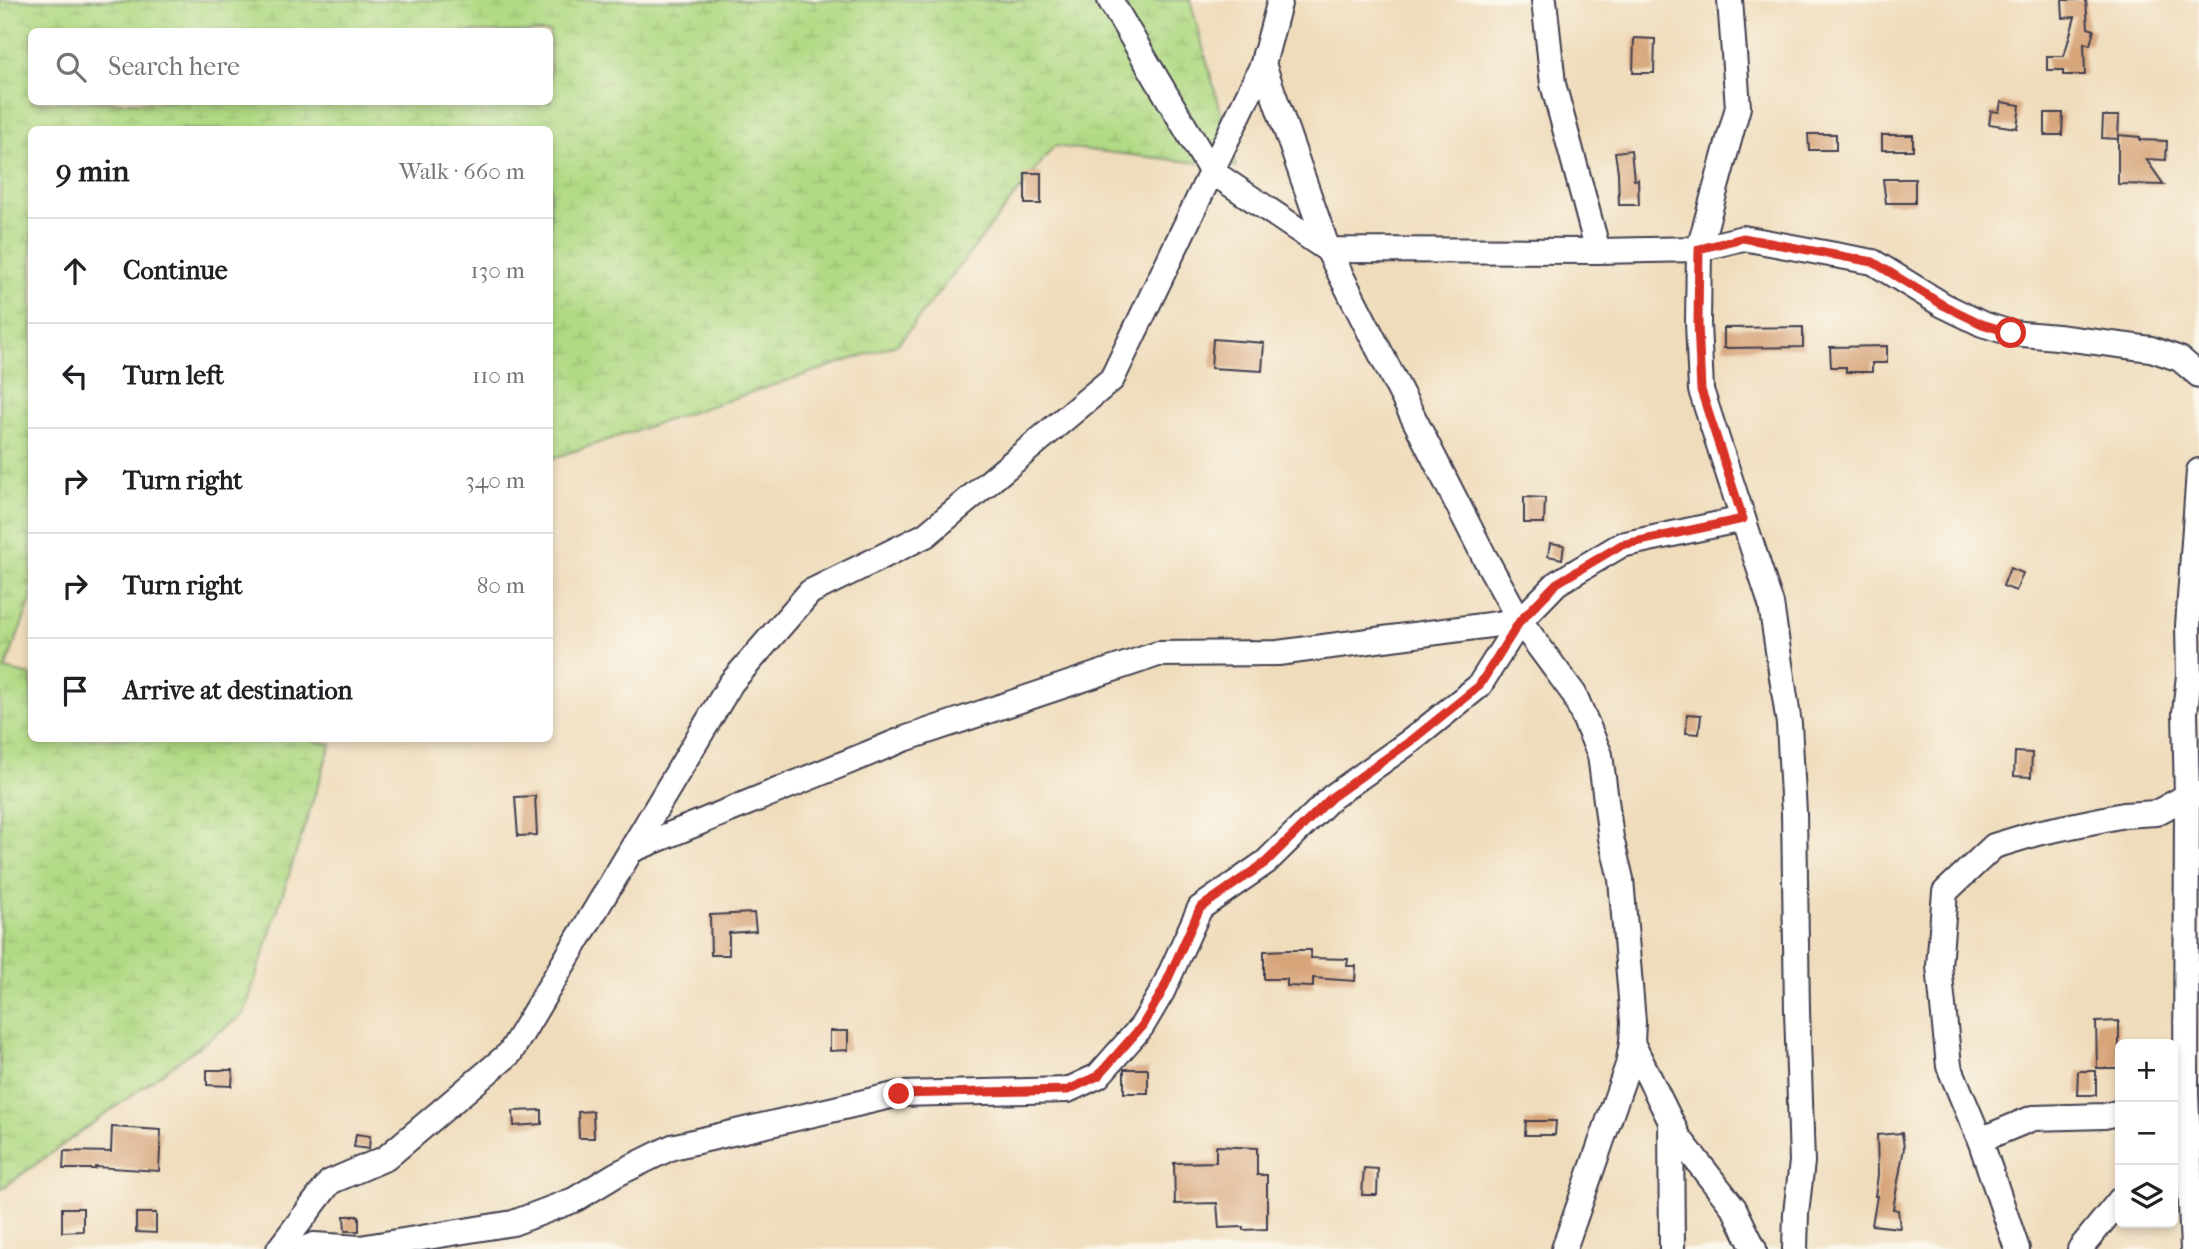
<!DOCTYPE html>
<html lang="en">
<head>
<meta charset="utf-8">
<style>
  :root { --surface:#fff; --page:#f2f2f2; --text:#202124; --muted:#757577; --line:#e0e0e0 }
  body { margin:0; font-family:"IM FELL French Canon",serif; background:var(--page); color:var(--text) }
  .controls { position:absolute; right:21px; bottom:21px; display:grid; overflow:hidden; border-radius:10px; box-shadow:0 4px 10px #0003 }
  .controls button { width:63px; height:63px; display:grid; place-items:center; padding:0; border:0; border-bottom:2px solid var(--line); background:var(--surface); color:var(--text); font:35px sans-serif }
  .stop { position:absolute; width:21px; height:21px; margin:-16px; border:5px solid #d93025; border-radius:50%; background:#fff }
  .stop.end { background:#d93025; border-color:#fff; box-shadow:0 2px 7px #0008 }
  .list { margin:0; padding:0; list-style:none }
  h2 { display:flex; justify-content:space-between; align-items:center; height:91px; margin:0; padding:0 28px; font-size:30px }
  h2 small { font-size:23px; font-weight:400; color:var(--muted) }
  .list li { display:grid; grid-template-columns:46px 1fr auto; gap:21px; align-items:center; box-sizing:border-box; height:105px; padding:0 28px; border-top:2px solid var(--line) }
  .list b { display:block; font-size:26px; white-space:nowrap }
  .list em { font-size:23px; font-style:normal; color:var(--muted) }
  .icon { flex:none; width:38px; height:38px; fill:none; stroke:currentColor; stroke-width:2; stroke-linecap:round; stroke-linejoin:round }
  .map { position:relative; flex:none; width:2199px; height:1249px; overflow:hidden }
  .search { position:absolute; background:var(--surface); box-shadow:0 4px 10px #0003; left:28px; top:28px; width:525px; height:77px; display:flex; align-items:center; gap:18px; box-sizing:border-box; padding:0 24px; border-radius:10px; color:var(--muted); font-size:26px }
  .panel { position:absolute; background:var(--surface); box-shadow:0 4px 10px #0003; left:28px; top:126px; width:525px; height:616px; border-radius:10px }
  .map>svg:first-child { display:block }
  .wetland { fill:url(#wetland-marsh); stroke:#6a7e60; stroke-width:2; fill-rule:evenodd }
  .building { fill:#d7a57a }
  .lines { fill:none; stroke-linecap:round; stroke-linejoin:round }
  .minor-casing { stroke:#413e4e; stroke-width:28 }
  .minor { stroke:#fff; stroke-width:24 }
  .route { stroke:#d93025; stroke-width:9 }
</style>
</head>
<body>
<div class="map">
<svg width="2199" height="1249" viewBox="0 0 2199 1249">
  <defs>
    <pattern id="wetland-marsh" width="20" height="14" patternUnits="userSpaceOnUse" patternTransform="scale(1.75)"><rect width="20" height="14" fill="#b1da84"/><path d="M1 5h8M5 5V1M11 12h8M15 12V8" fill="none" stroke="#98bb73"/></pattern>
  </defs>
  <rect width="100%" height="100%" fill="#fbf7ec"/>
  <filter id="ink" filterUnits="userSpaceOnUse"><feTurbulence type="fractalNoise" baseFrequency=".0143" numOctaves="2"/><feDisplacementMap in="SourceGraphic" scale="14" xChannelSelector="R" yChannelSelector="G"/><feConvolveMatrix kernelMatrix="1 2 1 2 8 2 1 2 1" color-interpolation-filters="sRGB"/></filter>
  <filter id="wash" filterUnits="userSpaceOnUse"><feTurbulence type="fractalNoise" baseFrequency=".00686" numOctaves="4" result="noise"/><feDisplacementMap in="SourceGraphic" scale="28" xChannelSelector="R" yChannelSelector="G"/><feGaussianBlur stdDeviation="1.57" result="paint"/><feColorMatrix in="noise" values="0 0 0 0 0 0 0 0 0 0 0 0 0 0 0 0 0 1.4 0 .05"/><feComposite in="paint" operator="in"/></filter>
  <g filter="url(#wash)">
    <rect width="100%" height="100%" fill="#efdcbb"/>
    <path class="wetland" d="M0 0H1190L1236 167 1054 146 898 344 550 459V130H32L31 600 5 669 31 675 32 738H305L331 744 244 1014 0 1190ZM32 32H550V102H32Z"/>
    <g id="blocks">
      <g class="building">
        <polygon points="2062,0 2086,0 2088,28 2094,30 2090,45 2084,43 2085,75 2063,75 2063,70 2047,70 2047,56 2064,56 2075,17 2063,18"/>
        <polygon points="1634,38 1655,39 1654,73 1633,73"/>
        <polygon points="2001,102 2020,105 2017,128 1989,124 1991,111 1999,112"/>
        <polygon points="2045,113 2063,113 2062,135 2045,135"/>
        <polygon points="2103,116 2119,116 2118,139 2102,138"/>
        <polygon points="1808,134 1836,134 1836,150 1809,150"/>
        <rect x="1882" y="135" width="31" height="15"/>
        <polygon points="2118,135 2140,137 2140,140 2167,141 2166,160 2146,159 2164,185 2118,184"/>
        <polygon points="1631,150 1634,180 1638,179 1639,205 1619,205 1618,172 1615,152"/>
        <rect x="1025" y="173" width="16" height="31"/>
        <polygon points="1883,179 1915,179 1915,203 1886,203"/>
        <polygon points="1803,327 1803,347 1724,348 1724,328"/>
        <polygon points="1213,339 1264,343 1262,371 1211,368"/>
        <polygon points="1887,346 1887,363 1872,363 1872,372 1846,372 1846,367 1831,367 1830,347"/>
        <polygon points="1524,497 1545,498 1544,523 1524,523"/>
        <polygon points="1550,543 1564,545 1562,559 1548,556"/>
        <polygon points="2010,568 2023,573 2016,591 2003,586"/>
        <polygon points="1687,714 1701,715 1699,734 1686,733"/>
        <polygon points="2015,752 2032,753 2031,777 2014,776"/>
        <polygon points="535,796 537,835 518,836 515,797"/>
        <polygon points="754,913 756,931 729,933 729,955 711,955 710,915"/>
        <polygon points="1290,950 1311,950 1311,958 1348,959 1347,966 1356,966 1355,981 1313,978 1313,987 1287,986 1287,979 1264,979 1264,951"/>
        <polygon points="2119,1021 2119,1068 2097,1068 2096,1022"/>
        <polygon points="830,1031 848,1031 848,1050 830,1051"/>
        <rect x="1124" y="1069" width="24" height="24"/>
        <polygon points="207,1070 233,1070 232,1086 207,1085"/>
        <polygon points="2078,1071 2096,1071 2096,1095 2077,1095"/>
        <polygon points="542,1110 542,1124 514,1126 513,1111"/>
        <polygon points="593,1111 594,1138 579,1138 578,1112"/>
        <polygon points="1526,1121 1556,1121 1555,1135 1525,1135"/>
        <polygon points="112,1127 161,1130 159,1171 95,1167 95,1169 63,1169 64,1151 111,1152"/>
        <polygon points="1902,1133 1904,1148 1893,1209 1898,1210 1900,1228 1872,1225 1877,1196 1875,1196 1878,1175 1877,1135"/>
        <polygon points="356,1134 370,1136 369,1149 354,1147"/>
        <polygon points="1216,1146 1257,1148 1257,1175 1267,1175 1267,1229 1243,1230 1243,1227 1219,1228 1217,1203 1175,1204 1174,1163 1216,1162"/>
        <polygon points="1364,1168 1378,1169 1377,1195 1362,1195"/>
        <polygon points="62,1208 83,1208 83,1231 62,1232"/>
        <polygon points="136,1213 156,1213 156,1233 136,1232"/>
        <polygon points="344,1216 359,1216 359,1231 345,1231"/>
      </g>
    </g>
  </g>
  <g filter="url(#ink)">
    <use href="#blocks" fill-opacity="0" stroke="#413e4e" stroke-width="2"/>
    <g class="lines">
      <g class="minor-casing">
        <g id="minor">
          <polyline points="1110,0 1211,171 1328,250 1598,251 1699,249 1743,238 1873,262 1943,305 1982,324 2011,333 2057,337 2151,349 2180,359 2199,375"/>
          <polyline points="1544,0 1553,84 1598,251"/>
          <polyline points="1730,0 1738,107 1699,249 1698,323 1701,390 1771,604 1789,724 1794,813 1797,1010 1802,1162 1796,1213 1795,1249"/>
          <polyline points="1265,54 1263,64 1328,250 1484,556 1520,621 1574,694 1600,755 1611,838 1621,879 1633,1022 1632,1043 1628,1065 1564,1249"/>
          <polyline points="632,850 904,739 1158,654 1278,653 1520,621"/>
          <polyline points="1632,1043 1679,1138 1734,1208 1754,1249"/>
          <polyline points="1671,1122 1672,1249"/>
          <polyline points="1980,1140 2033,1118 2105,1116 2120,1112"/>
          <polyline points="279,1249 330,1182 386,1158 510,1053 731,683 810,592 926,535 1112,379 1263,64 1280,0"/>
          <polyline points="305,1249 314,1245 360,1248 513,1223 574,1200 617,1174 672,1147 899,1094 1068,1090 1098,1076 1142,1026 1162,992 1200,908 1266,862 1332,797 1412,740 1479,686 1520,621 1557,583 1621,545 1743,519"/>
          <polyline points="2017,1249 1980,1140 1949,1066 1939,966 1945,892 1994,846 2037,833 2124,815 2156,813 2187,796 2199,794"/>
          <polyline points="2080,1249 2120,1200"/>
          <polyline points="2193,1249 2186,1094 2187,796 2185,713 2189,675 2188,626 2199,471"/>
        </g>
      </g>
      <use href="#minor" class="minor"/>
    </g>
  </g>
  <g class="lines" filter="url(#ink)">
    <polyline class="route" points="899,1094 1068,1090 1098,1076 1142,1026 1162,992 1200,908 1266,862 1332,797 1412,740 1479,686 1520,621 1557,583 1621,545 1743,519 1701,390 1698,323 1699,249 1743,238 1873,262 1943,305 1982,324 2011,333"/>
  </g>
</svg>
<div class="controls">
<button>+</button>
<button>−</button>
<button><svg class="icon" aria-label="layers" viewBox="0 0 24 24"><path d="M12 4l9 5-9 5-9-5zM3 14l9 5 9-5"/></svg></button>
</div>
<div class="stop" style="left:2011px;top:333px"></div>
<div class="stop end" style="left:899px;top:1094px"></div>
<div class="search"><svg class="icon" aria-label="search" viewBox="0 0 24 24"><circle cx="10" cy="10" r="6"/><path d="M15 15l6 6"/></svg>Search here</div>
<section class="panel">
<h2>9 min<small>Walk · 660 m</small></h2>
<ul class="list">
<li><svg class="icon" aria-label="ahead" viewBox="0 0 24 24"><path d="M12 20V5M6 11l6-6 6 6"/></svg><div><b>Continue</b></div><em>130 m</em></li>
<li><svg class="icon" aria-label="left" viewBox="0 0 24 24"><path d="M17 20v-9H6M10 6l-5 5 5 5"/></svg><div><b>Turn left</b></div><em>110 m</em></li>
<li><svg class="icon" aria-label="right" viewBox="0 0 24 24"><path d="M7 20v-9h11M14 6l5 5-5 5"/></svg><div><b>Turn right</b></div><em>340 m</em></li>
<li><svg class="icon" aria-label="right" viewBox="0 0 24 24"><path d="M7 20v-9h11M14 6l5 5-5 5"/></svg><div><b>Turn right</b></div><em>80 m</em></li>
<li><svg class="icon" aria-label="arrive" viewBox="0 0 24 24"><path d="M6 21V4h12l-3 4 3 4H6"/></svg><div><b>Arrive at destination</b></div></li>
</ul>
</section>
</div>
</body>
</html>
